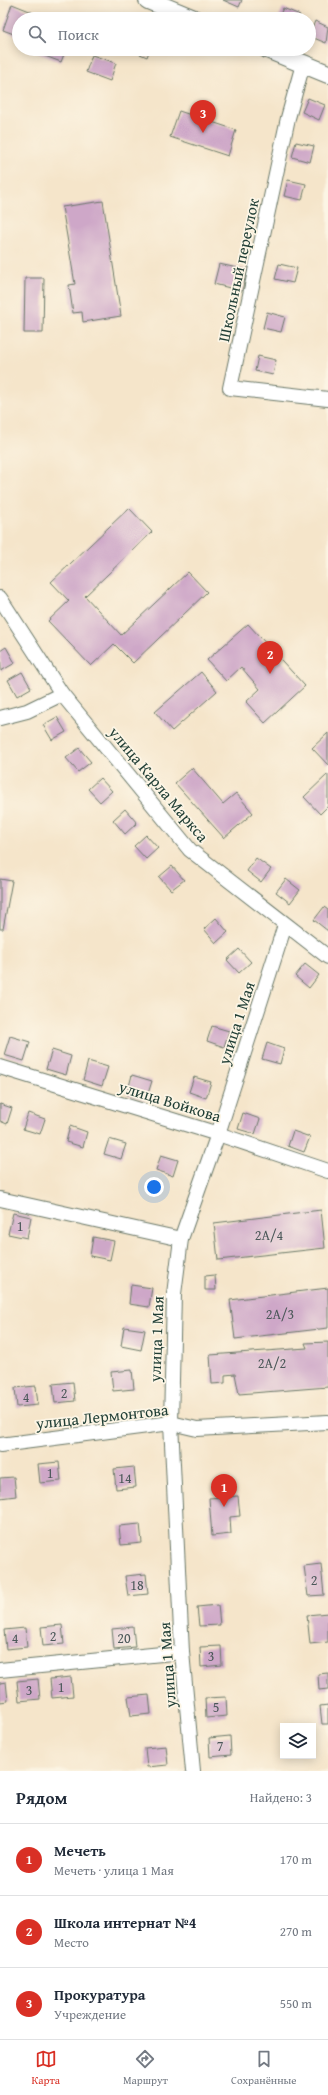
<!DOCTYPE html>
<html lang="ru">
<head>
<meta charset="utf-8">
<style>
  :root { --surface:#fff; --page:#f2f2f3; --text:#1f2937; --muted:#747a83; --line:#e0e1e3; --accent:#d93025 }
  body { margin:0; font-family:"Gentium Book Plus",serif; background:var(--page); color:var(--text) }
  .controls { position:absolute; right:12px; bottom:12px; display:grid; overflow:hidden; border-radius:0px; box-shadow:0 2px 10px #0003 }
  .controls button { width:36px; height:36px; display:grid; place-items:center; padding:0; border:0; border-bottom:1px solid var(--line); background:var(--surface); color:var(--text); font:20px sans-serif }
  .you { position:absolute; left:154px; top:1187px; width:14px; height:14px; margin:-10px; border:3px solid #fff; border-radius:50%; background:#1a73e8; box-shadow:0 0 0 6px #1a73e833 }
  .badge { display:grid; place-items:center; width:26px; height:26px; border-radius:50%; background:var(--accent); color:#fff; font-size:13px; font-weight:700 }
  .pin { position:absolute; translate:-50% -33px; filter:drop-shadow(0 1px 2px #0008) }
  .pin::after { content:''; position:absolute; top:21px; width:14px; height:12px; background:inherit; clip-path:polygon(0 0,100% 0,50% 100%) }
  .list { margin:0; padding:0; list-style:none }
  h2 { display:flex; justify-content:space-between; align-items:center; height:52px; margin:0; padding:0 16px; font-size:17px }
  h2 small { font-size:13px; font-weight:400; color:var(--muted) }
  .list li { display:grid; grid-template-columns:26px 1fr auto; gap:12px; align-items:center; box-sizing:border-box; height:72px; padding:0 16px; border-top:1px solid var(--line) }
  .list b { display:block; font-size:15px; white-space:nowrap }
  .list p { margin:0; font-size:13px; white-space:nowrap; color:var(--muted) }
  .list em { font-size:13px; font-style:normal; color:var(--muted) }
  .icon { flex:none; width:22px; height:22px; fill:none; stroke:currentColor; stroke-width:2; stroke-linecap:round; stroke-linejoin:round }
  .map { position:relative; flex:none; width:328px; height:1771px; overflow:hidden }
  .search { position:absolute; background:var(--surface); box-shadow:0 2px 10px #0003; left:12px; right:12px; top:12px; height:44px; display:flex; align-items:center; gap:10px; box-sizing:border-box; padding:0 14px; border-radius:22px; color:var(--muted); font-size:15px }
  .sheet { height:268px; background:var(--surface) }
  nav { display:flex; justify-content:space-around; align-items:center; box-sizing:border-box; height:56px; border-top:1px solid var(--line); background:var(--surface); font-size:11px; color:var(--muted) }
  nav a { display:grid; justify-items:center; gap:2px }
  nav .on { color:var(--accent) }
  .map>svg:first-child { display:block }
  .building { fill:#cea7c8 }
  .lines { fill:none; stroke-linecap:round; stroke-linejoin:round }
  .minor-casing { stroke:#6a7868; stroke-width:16 }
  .major-casing { stroke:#6a7868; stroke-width:20 }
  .minor { stroke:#fff; stroke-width:14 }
  .major { stroke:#fff; stroke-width:18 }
  .labels { text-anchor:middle; stroke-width:3.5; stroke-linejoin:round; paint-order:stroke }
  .number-label { font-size:14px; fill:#4b5859 }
  .street-label { font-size:16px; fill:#1f3d34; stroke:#fcf5e5 }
</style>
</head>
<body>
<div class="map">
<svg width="328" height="1771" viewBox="0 0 328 1771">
  <rect width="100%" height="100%" fill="#fcf5e5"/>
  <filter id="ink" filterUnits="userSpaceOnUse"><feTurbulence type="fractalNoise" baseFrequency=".025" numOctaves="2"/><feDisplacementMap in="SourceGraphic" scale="8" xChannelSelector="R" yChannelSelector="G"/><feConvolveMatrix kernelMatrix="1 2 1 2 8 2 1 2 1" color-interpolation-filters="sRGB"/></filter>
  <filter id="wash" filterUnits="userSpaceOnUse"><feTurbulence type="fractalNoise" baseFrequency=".012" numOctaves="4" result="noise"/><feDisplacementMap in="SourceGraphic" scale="16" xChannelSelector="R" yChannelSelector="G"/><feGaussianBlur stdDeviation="0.9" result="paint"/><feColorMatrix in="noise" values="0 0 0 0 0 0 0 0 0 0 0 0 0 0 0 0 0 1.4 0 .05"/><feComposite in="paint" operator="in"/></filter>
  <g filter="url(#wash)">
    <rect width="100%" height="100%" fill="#f5e5ca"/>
    <g id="blocks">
      <g class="building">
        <polygon points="223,0 242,0 239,7"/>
        <polygon points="12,4 32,12 30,19 19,19 19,36 3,30"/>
        <polygon points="283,8 300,15 298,19 278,19"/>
        <polygon points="315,21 328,27 326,43 309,36"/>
        <polygon points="39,49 66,49 61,62 37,53"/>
        <polygon points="128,49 150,49 147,57"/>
        <polygon points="92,55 116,63 110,81 86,72"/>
        <polygon points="308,98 325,105 319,120 302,112"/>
        <polygon points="179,111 236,130 228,156 170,137"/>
        <polygon points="296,142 314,146 310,162 292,157"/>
        <polygon points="288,180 306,184 302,200 284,196"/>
        <polygon points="103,201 121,316 83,322 82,312 73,313 69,285 75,284 62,207"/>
        <polygon points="219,264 247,270 242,291 214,284"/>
        <polygon points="279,264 297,268 293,283 275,279"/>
        <polygon points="25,278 44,278 43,333 24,333"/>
        <polygon points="267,312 285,317 281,332 263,328"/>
        <polygon points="258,356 276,360 273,375 255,371"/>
        <polygon points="129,508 152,532 85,596 121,635 188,572 207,592 133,663 114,644 91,666 48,621 69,601 51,582"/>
        <polygon points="248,624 305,686 265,723 246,702 260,689 241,667 226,681 207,660"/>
        <polygon points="6,647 15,663 1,671 0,651"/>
        <polygon points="22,672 31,688 17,696 8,680"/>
        <polygon points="201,672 217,691 172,731 155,712"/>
        <polygon points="57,717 66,732 52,740 43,725"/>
        <polygon points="328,733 328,765 312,748"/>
        <polygon points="79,748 91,762 78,772 66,758"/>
        <polygon points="192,768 223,804 236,793 253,813 224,838 175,783"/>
        <polygon points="328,774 328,806 320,814 304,797"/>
        <polygon points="100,778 112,791 100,802 88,789"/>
        <polygon points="125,809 137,823 125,834 113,820"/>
        <polygon points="146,835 158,848 146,859 134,846"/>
        <polygon points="256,858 271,869 261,882 247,871"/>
        <polygon points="172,866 184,880 171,890 159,877"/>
        <polygon points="0,879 12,881 3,929 0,929"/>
        <polygon points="286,879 300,890 290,903 276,892"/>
        <polygon points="324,907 328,910 328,931 314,920"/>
        <polygon points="216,918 228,932 216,943 204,929"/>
        <polygon points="239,949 251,962 239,973 227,960"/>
        <polygon points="305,964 319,975 309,988 295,976"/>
        <polygon points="212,1026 229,1031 224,1047 207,1041"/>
        <polygon points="10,1036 30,1042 24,1061 4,1055"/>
        <polygon points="267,1043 284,1049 280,1064 262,1059"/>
        <polygon points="52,1050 71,1056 66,1075 46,1069"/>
        <polygon points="88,1061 108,1067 102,1086 83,1080"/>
        <polygon points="132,1075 152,1081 146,1100 127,1094"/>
        <polygon points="194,1077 211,1082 206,1098 189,1092"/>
        <polygon points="0,1104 12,1108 7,1124 0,1121"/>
        <polygon points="28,1113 45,1119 40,1134 23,1129"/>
        <polygon points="243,1113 260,1119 255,1134 238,1129"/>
        <polygon points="70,1126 87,1132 83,1147 66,1142"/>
        <polygon points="293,1131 310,1137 304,1152 288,1146"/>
        <polygon points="109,1139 126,1144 121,1159 104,1154"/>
        <polygon points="161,1155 178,1160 173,1176 156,1170"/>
        <polygon points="321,1210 325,1248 218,1260 214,1223"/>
        <polygon points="13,1213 31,1217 27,1238 8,1234"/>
        <polygon points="93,1237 114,1241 110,1260 90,1256"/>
        <polygon points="215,1275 216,1290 205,1290 205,1276"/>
        <polygon points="131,1285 152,1288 149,1307 129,1304"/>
        <polygon points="328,1288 328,1328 235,1339 230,1300"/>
        <polygon points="124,1327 145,1330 141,1350 121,1346"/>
        <polygon points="328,1342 328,1387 239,1394 235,1374 225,1375 225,1383 212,1384 210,1355 307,1348 305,1343"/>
        <polygon points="132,1370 134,1389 113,1391 111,1372"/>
        <polygon points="73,1382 75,1401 55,1403 53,1384"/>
        <polygon points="36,1386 38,1405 17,1407 15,1388"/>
        <polygon points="59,1462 61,1481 40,1483 38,1464"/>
        <polygon points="134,1467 136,1487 116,1489 114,1469"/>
        <polygon points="14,1477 16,1496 0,1498 0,1478"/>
        <polygon points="238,1496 240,1516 230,1517 231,1534 212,1536 209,1498"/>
        <polygon points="140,1524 142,1543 121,1545 119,1526"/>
        <polygon points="321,1564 324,1595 308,1596 304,1566"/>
        <polygon points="146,1574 148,1594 128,1596 125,1576"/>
        <polygon points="218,1605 220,1625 199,1626 197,1607"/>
        <polygon points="328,1613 328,1642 310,1644 307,1615"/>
        <polygon points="62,1625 64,1644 43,1646 41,1627"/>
        <polygon points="133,1627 135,1647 114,1649 112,1629"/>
        <polygon points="25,1628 27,1647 6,1649 4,1630"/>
        <polygon points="221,1646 222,1665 201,1667 200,1647"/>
        <polygon points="328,1673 328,1689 319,1690 318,1674"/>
        <polygon points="71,1677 73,1696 52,1698 50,1679"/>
        <polygon points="38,1679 40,1699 19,1701 17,1681"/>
        <polygon points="6,1682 8,1701 0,1702 0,1683"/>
        <polygon points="149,1695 151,1714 131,1716 128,1697"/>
        <polygon points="226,1697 227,1716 206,1718 205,1698"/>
        <polygon points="328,1705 328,1724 322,1724 320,1706"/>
        <polygon points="230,1736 231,1755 210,1757 209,1738"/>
        <polygon points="166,1746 168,1765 147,1767 145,1748"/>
      </g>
    </g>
  </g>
  <g filter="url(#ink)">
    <use href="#blocks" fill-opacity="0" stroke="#6a7868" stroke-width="1"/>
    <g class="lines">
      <g class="minor-casing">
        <g id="minor">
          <polyline points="303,64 288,118 230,388 328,399"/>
          <polyline points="0,598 62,694 190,850 328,957"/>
          <polyline points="0,718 27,711 62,694"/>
          <polyline points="0,1067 218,1134 328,1171"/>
          <polyline points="0,1199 181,1239"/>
          <polyline points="0,1445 171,1423 197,1429 328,1422"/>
          <polyline points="0,1670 182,1652"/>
          <polyline points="193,1771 182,1652 171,1423 174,1294 181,1239 218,1134 285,925"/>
        </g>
      </g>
      <g class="major-casing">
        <g id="major">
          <polyline points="148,0 194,19"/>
          <polyline points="267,49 328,74"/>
        </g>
      </g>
      <use href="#minor" class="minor"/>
      <use href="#major" class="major"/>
    </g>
  </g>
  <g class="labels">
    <g class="number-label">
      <text x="20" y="1231">1</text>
      <text x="269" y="1240">2А/4</text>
      <text x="280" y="1319">2А/3</text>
      <text x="272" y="1368">2А/2</text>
      <text x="64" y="1398">2</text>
      <text x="26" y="1402">4</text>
      <text x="50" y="1478">1</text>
      <text x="125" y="1483">14</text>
      <text x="314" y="1585">2</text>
      <text x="137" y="1590">18</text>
      <text x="53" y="1641">2</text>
      <text x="15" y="1643">4</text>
      <text x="124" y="1643">20</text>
      <text x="211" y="1661">3</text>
      <text x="61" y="1692">1</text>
      <text x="29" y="1695">3</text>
      <text x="216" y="1712">5</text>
      <text x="220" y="1751">7</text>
    </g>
    <g class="street-label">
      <text transform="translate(238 270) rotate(-78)" y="6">Школьный переулок</text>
      <text transform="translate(159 784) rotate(50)" y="6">улица Карла Маркса</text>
      <text transform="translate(236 1023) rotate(-72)" y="6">улица 1 Мая</text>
      <text transform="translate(170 1101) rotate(17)" y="6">улица Войкова</text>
      <text transform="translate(156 1339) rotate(-88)" y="6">улица 1 Мая</text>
      <text transform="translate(102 1416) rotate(-6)" y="6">улица Лермонтова</text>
      <text transform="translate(167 1665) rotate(-94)" y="6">улица 1 Мая</text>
    </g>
  </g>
</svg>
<div class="controls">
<button><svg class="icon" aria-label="layers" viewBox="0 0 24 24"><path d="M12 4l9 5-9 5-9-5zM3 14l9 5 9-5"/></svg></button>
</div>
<div class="you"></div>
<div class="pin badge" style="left:224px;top:1507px">1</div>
<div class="pin badge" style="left:270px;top:674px">2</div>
<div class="pin badge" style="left:203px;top:133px">3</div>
<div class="search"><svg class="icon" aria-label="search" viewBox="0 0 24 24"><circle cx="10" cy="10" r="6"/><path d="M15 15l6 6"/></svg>Поиск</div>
</div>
<section class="sheet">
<h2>Рядом<small>Найдено: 3</small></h2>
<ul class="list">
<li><span class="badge">1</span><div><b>Мечеть</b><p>Мечеть · улица 1 Мая</p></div><em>170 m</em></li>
<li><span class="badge">2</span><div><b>Школа интернат №4</b><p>Место</p></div><em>270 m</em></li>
<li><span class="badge">3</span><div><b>Прокуратура</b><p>Учреждение</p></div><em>550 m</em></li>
</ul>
</section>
<nav>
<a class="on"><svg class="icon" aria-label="map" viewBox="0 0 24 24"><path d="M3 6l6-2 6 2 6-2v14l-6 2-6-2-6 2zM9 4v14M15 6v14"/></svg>Карта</a>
<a><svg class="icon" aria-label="directions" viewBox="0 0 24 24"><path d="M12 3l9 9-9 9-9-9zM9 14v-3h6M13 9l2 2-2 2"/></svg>Маршрут</a>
<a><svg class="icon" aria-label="saved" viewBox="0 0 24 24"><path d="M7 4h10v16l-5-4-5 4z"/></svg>Сохранённые</a>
</nav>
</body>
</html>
